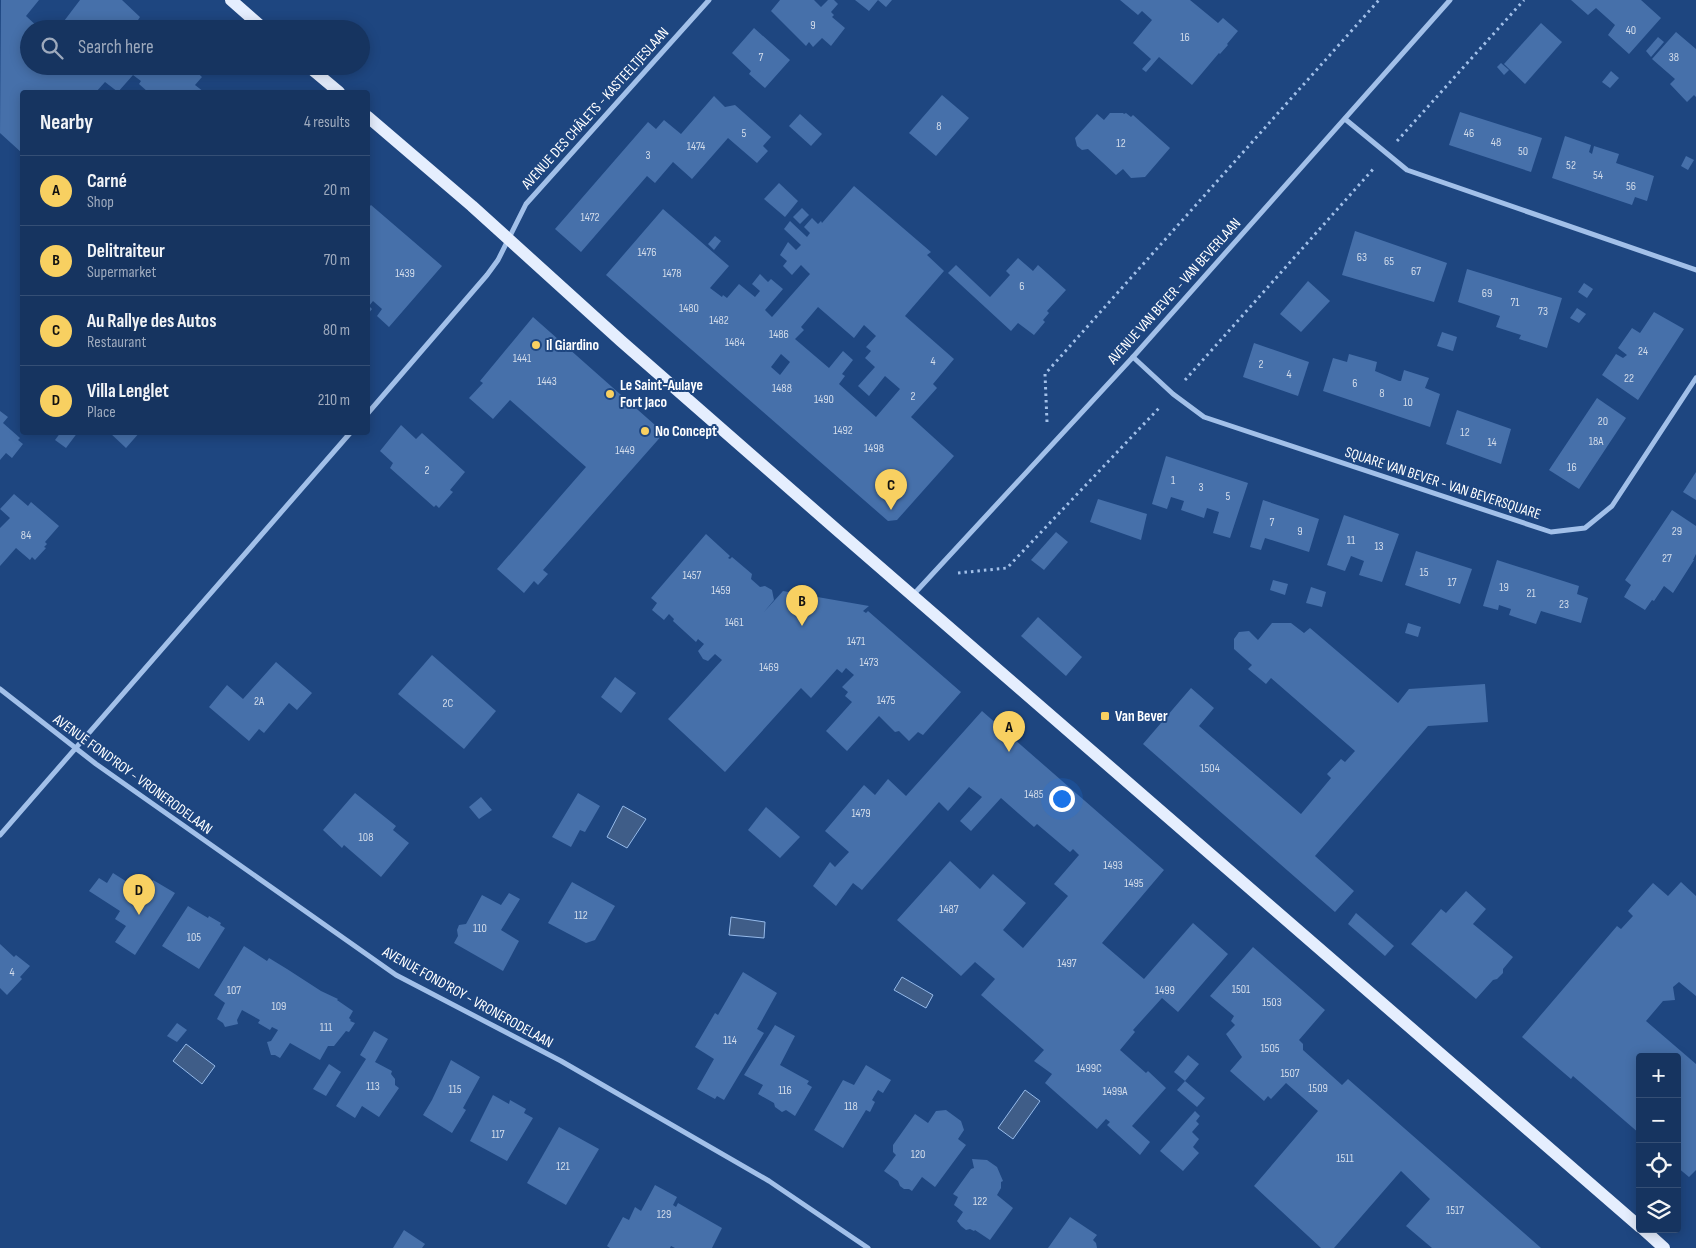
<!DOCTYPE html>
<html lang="en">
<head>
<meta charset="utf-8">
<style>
  :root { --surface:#163460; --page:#233f69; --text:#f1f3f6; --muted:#9eaabd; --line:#354f75; --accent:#f8d061 }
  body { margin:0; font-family:"Sofia Sans Condensed",sans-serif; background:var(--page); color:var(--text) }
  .controls { position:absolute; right:15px; bottom:15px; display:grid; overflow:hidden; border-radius:5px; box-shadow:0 2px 12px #0003 }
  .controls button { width:45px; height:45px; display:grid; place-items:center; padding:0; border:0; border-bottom:1px solid var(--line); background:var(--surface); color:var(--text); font:25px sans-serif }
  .you { position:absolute; left:1061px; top:798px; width:18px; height:18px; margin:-12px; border:4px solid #fff; border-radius:50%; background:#1a73e8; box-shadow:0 0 0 8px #1a73e833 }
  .badge { display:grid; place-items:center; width:32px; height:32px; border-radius:50%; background:var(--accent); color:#111; font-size:16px; font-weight:700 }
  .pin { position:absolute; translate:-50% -41px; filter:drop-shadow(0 1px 2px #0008) }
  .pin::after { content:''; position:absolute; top:26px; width:18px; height:15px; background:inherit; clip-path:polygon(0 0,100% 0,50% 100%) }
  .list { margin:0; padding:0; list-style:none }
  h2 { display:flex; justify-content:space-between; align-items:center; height:65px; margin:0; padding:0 20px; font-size:21px }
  h2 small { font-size:16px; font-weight:400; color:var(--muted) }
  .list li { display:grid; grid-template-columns:32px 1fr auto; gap:15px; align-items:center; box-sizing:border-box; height:70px; padding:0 20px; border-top:1px solid var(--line) }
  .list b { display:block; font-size:19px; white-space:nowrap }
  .list p { margin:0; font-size:16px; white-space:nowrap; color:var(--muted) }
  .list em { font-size:16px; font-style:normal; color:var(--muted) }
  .icon { flex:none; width:28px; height:28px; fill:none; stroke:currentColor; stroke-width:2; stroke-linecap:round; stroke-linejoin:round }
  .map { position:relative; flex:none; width:1696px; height:1248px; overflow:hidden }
  .search { position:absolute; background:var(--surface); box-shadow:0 2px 12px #0003; left:20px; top:20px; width:350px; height:55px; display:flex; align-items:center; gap:12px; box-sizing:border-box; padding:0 18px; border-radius:28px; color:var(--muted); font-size:19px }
  .panel { position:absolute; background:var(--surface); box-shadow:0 2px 12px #0003; left:20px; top:90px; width:350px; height:345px; border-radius:5px }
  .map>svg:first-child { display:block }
  .water { fill:#3f5d88; stroke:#95baea }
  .building { fill:#4670aa; fill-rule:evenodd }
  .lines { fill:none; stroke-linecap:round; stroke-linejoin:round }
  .path { stroke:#a2c0e9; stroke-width:3; stroke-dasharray:2.5 4; stroke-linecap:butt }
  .minor { stroke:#a2c0e9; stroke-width:5 }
  .primary { stroke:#e5eefe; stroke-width:12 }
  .poi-dot { fill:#f8d061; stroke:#1e4680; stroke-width:2 }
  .labels { text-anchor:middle; stroke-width:4; stroke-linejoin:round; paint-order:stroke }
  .number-label { font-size:12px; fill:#d1dbea }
  .street-label { font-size:15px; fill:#fff; stroke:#1e4680 }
  .poi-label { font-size:15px; font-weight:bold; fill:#fff; stroke:#1e4680; text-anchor:start }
</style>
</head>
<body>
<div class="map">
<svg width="1696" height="1248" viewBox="0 0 1696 1248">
  <rect width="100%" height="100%" fill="#1e4680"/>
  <g class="water">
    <polygon points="623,806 646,819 627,848 607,837"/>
    <polygon points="731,917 765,922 764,938 729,935"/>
    <polygon points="902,977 933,995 926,1008 894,990"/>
    <polygon points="186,1044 215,1066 202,1084 173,1061"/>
    <polygon points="1025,1090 1040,1101 1013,1139 998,1128"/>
  </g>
  <g class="building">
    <polygon points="1,0 39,0 26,16 40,29 29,29 29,66 190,66 202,77 195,85 204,92 148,92 139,84 141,81 133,75 118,92 105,82 96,92 22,92 22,153 0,133"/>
    <polygon points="80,0 122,0 140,17 138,20 147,29 58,29"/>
    <polygon points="780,0 814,0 821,7 828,0 834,0 838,4 831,12 834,15 832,17 845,28 831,46 822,38 813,47 809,42 806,46 771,11"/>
    <polygon points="855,0 892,0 886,7 878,0 869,11"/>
    <polygon points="1120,0 1190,0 1218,23 1223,18 1238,31 1227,44 1228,45 1220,54 1219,53 1192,85 1159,57 1146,72 1142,69 1151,59 1133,43 1152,20 1142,11 1138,15"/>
    <polygon points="1571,0 1641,0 1661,18 1629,54 1608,35 1615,25 1596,8 1588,15"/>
    <polygon points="1541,23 1562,42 1525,84 1504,64"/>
    <polygon points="754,28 790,60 765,88 749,74 751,71 732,53"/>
    <polygon points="1676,32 1696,49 1696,97 1694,95 1687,102 1670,84 1675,79 1652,59"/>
    <polygon points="1658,37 1664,42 1651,57 1646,51"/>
    <polygon points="1501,63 1509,70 1504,75 1497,67"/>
    <polygon points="1611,71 1619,78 1610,88 1602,82"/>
    <polygon points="942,95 969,118 936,156 909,133"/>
    <polygon points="714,96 725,107 735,105 771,137 763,146 768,151 757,163 728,138 692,179 673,162 655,183 647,176 581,252 555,229 648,122 656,129 664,120 681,134"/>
    <polygon points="1460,112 1542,138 1531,172 1449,145"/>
    <polygon points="1110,113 1123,113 1124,114 1126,113 1131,117 1133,115 1170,148 1145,177 1131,178 1123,169 1116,175 1088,149 1082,150 1077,146 1075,138 1097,114 1104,120"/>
    <polygon points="800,114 822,134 811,146 789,126"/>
    <polygon points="1565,136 1591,145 1589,152 1592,154 1594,146 1619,154 1616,163 1654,176 1647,201 1635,197 1632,205 1552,178"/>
    <polygon points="1686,156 1694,160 1688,170 1681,166"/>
    <polygon points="779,183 798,201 785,217 764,199"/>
    <path d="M854 186 931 252 927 255 944 271 905 316 954 359 933 384 937 388 911 417 954 456 897 520 888 521 606 275 663 209 729 266 710 288 722 297 723 295 727 298 739 284 755 297 760 291 752 284 760 274 768 282 771 279 783 289 765 310 772 317 810 274 801 265 792 275 783 266 787 261 780 255 788 242 796 250 801 245 784 229 790 221 807 237 810 233 804 227 812 218 818 224 821 221 822 223ZM818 307 854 338 864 325 876 336 866 347 871 351 865 358 875 367 858 386 869 396 885 376 900 389 876 417 839 384 845 376 842 374 853 360 843 351 829 368 795 339 804 330 801 327ZM781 354 790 362 780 375 771 367Z"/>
    <polygon points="371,205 442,266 389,327 377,316 382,309 373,301 369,306 372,309 368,314 368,208"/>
    <polygon points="802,208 809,215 800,224 793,217"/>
    <polygon points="1355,231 1447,263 1434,302 1342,275"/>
    <polygon points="715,236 721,241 714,250 708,244"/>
    <polygon points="1018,258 1033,271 1038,265 1066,290 1047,311 1049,313 1043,320 1045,322 1034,335 1018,323 1011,331 948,273 956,265 990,297 1010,275 1006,271"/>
    <polygon points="1467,269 1562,298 1547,348 1519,339 1521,335 1496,327 1500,316 1458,302"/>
    <polygon points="1308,281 1330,301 1301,332 1280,314"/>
    <polygon points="1584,283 1593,289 1587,298 1578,292"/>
    <polygon points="1577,308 1586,314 1579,323 1570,318"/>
    <polygon points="1654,312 1684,329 1638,400 1602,375 1616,354 1623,358 1627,355 1618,348 1632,328 1640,333"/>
    <polygon points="533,317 664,433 543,570 548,574 538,585 534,581 524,593 497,569 586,467 510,400 493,419 469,398 483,383 480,381"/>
    <polygon points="1442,332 1457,337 1453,351 1437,346"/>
    <polygon points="1254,343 1309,362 1298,396 1243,377"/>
    <polygon points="1349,354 1377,362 1375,371 1399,381 1401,381 1404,370 1429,378 1425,388 1440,394 1430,427 1323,391 1333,358 1347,362"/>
    <polygon points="1597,398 1626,418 1579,489 1549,470"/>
    <polygon points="1457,410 1511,429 1501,464 1446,444"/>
    <polygon points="0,411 8,417 3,423 20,438 18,440 23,444 12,458 6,453 0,460"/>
    <polygon points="401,425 416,439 422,433 465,472 450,490 453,492 439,508 436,505 434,507 390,468 393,463 380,451"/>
    <polygon points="61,432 78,432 66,448 55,440"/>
    <polygon points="109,432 140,432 126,448"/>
    <polygon points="1166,456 1248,483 1230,538 1213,533 1219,512 1207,508 1204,518 1181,510 1184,501 1171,497 1167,509 1152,504"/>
    <polygon points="1696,472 1696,500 1683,492"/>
    <polygon points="14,494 28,506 31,502 59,526 45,542 47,544 44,547 46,548 35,560 32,557 30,560 16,548 0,566 0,528 10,518 0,509"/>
    <polygon points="1098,499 1147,514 1141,540 1090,522"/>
    <polygon points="1263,500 1319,519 1309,552 1265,538 1261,550 1250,547"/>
    <polygon points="1672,510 1696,526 1696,554 1693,560 1694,560 1673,593 1664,586 1654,601 1652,600 1645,610 1624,597 1631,585 1625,580"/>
    <polygon points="1344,515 1399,534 1382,582 1359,575 1364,561 1351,556 1345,571 1327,565"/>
    <polygon points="1056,532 1068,542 1044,570 1031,560"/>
    <polygon points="706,534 730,556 728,558 730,559 732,557 752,574 751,579 760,587 765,586 772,590 774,600 764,612 783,591 869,606 863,611 866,613 868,611 961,692 923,735 918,732 909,741 899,731 895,732 879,716 847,751 826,731 852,702 845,696 848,692 842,687 854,675 846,668 842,673 837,669 811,698 801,688 725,772 668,719 722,660 715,654 708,661 703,659 698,651 704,644 698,639 696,642 673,621 674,619 669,614 664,620 652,610 657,603 651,598"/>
    <polygon points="1416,551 1472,569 1460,604 1405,585"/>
    <polygon points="1497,560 1579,586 1577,594 1588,598 1581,623 1541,611 1536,624 1509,615 1511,609 1499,605 1498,610 1483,606"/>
    <polygon points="1273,580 1288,584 1285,595 1270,590"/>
    <polygon points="1311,587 1326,592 1322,607 1306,603"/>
    <polygon points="1038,617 1082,657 1066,676 1021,636"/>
    <polygon points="1272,623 1291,623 1304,633 1310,628 1398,703 1409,689 1485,684 1488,722 1428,726 1315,856 1354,891 1335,912 1143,744 1191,688 1214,708 1199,726 1301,814 1331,778 1327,774 1341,759 1345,762 1355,751 1271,678 1266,684 1248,669 1252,665 1234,649 1234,639 1239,632 1249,631 1258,640"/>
    <polygon points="1408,623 1421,627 1418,637 1405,633"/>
    <polygon points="432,655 496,711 464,749 398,694"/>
    <polygon points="276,662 312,693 297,710 289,703 264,733 259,729 249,741 209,707 227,685 243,699"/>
    <polygon points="615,677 636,693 621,713 601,697"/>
    <polygon points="982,711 1164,870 1102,943 1144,979 1193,923 1228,954 1178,1012 1162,998 1133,1030 1135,1032 1120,1050 1146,1073 1148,1071 1166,1088 1132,1126 1150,1142 1140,1155 1107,1125 1110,1122 1106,1119 1097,1129 1045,1083 1052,1074 1034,1061 1044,1050 981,995 995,979 975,962 961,976 897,920 950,861 980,889 993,874 1026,903 1003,930 1023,948 1068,896 1054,884 1079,855 1073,849 1070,852 1037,824 1034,827 1001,798 971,831 960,821 982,797 969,787 948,811 939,802 862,890 853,883 836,906 813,886 830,862 835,867 849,852 825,831 864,785 875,795 888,779 906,796"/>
    <polygon points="355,793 396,826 393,830 409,843 381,877 344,845 342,848 323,830"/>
    <polygon points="578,793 600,806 585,832 580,830 571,847 552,837"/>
    <polygon points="481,797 492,810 479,819 469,807"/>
    <polygon points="766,807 800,837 780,858 748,830"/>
    <polygon points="113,873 135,887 137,882 148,889 153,880 175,893 135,955 115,942 126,926 115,919 120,911 89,891 99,878 107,883"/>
    <polygon points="572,882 615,906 595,940 586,943 548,923"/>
    <polygon points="1681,882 1696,896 1696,996 1679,982 1673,987 1675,1000 1663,1001 1646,1021 1696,1064 1696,1170 1689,1177 1677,1167 1677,1057 1640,1057 1640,1134 1573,1076 1571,1079 1522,1037 1617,926 1621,929 1633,916 1628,911 1653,883 1668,896"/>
    <polygon points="1466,891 1486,909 1473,924 1513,957 1503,969 1503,973 1497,979 1493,980 1476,999 1411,944 1441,909 1446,913"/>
    <polygon points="509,893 520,899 501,930 519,941 503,971 454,943 458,936 457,930 459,925 466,924 482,895 501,905"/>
    <polygon points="188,906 208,918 209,916 221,923 220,925 225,928 199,969 162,946"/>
    <polygon points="1356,913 1394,946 1385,956 1348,924"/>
    <polygon points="0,944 14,957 16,955 30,966 20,977 22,979 7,995 0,988"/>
    <polygon points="244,946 267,961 269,958 287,969 321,991 338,999 337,1000 353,1011 349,1018 351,1020 350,1021 355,1023 349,1032 346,1031 334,1046 328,1046 320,1060 290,1043 280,1058 275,1055 271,1055 267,1042 271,1041 278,1030 272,1027 270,1030 258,1023 260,1020 242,1010 237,1020 238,1024 225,1027 223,1023 217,1019 225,1003 214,995"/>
    <polygon points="1253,947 1325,1010 1299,1040 1303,1044 1303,1050 1342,1085 1348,1079 1541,1248 1432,1248 1406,1226 1430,1199 1401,1171 1334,1248 1321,1248 1254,1186 1318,1111 1286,1083 1271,1099 1268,1096 1264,1101 1230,1071 1242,1057 1226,1034 1235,1025 1231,1021 1234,1016 1210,996"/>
    <polygon points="743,972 777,993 757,1029 764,1033 724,1100 717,1096 715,1099 697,1089 714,1059 695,1047 715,1013 718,1015"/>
    <polygon points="177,1023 187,1030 177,1042 167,1036"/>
    <polygon points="775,1025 795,1036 780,1065 809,1081 807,1084 812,1087 795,1116 786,1110 782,1112 775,1107 774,1103 758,1094 763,1085 744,1075"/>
    <polygon points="374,1031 388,1039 375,1062 392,1071 391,1074 395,1079 395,1085 399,1088 379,1117 362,1106 355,1118 336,1106 366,1059 360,1055"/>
    <polygon points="1188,1055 1199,1064 1185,1081 1174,1072"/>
    <polygon points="451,1060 480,1077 463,1108 466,1110 452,1133 423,1115 432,1100"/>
    <polygon points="329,1064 341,1072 326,1096 313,1089"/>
    <polygon points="866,1065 891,1080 883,1093 878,1090 872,1100 875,1102 870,1112 866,1110 843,1148 814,1130 843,1080 854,1085"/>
    <polygon points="1185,1081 1205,1098 1197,1107 1177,1090"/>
    <polygon points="493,1095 509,1104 510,1100 526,1109 524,1113 533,1118 507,1161 470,1141"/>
    <polygon points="946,1110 961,1121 964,1130 958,1139 966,1145 935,1187 922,1177 912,1191 909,1189 904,1189 900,1186 898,1181 884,1171 896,1155 893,1152 893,1145 915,1114 928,1123 936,1111"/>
    <polygon points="1195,1111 1200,1116 1196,1121 1199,1124 1192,1132 1199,1139 1193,1147 1199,1153 1183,1171 1160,1151"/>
    <polygon points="559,1127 599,1149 566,1205 527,1183"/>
    <polygon points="972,1159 987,1160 997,1167 1003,1181 1001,1182 1001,1188 997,1195 1013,1208 990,1240 975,1230 974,1231 970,1229 966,1230 961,1226 957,1221 963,1212 954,1205 958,1197 953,1194 971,1169 974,1168"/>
    <polygon points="655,1185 677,1197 673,1205 676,1207 678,1203 722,1228 712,1248 675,1248 671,1246 670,1248 610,1248 607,1246 623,1217 629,1220 635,1207 641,1211"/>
    <polygon points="1070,1217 1097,1235 1093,1240 1096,1243 1097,1248 1048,1248"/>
    <polygon points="404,1230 425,1244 422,1248 393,1248"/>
  </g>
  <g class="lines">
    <g class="path">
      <polyline points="1397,141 1524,0"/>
      <polyline points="1185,380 1375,167"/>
      <polyline points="1047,422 1045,374 1379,0"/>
      <polyline points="958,573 1007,568 1160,407"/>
    </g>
    <g class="minor">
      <polyline points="1345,119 1407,170 1696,270"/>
      <polyline points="1133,357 1173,394 1204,417 1551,532 1585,528 1612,506 1696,378"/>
      <polyline points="368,413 487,275 498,260 526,204 709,0"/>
      <polyline points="913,595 1133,357 1450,0"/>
      <polyline points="0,689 96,764 396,975 561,1061 769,1181 868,1248"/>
      <polyline points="0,835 351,432"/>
    </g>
    <g class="primary">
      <polyline points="231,0 264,29"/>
      <polyline points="308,66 339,92"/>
      <polyline points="368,117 472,206 621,341 837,530 1640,1227"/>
      <polyline points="1643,1229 1664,1248"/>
    </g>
  </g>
  <g class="poi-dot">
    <circle cx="536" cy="345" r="5"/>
    <circle cx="610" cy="394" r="5"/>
    <circle cx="645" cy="431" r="5"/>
    <rect x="1100" y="711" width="10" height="10" rx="2.5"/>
  </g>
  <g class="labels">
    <g class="number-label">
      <text x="813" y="29">9</text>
      <text x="1631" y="34">40</text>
      <text x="1185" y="41">16</text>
      <text x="761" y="61">7</text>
      <text x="1674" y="61">38</text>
      <text x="939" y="130">8</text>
      <text x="744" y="137">5</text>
      <text x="1469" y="137">46</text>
      <text x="1496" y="146">48</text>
      <text x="1121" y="147">12</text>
      <text x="696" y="150">1474</text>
      <text x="1523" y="155">50</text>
      <text x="648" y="159">3</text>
      <text x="1571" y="169">52</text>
      <text x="1598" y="179">54</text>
      <text x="1631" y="190">56</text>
      <text x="590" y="221">1472</text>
      <text x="647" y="256">1476</text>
      <text x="1362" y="261">63</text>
      <text x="1389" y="265">65</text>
      <text x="1416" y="275">67</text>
      <text x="405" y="277">1439</text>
      <text x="672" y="277">1478</text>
      <text x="1022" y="290">6</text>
      <text x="1487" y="297">69</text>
      <text x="1515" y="306">71</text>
      <text x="689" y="312">1480</text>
      <text x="1543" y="315">73</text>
      <text x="719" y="324">1482</text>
      <text x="779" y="338">1486</text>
      <text x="735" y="346">1484</text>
      <text x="1643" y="355">24</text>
      <text x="522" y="362">1441</text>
      <text x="933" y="365">4</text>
      <text x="1261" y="368">2</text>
      <text x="1289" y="378">4</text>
      <text x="1629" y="382">22</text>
      <text x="547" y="385">1443</text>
      <text x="1355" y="387">6</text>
      <text x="782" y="392">1488</text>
      <text x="1382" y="397">8</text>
      <text x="913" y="400">2</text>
      <text x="824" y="403">1490</text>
      <text x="1408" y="406">10</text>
      <text x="1603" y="425">20</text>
      <text x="843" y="434">1492</text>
      <text x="1465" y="436">12</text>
      <text x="1596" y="445">18A</text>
      <text x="1492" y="446">14</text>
      <text x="874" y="452">1498</text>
      <text x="625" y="454">1449</text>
      <text x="1572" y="471">16</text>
      <text x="427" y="474">2</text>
      <text x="1173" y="484">1</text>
      <text x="1201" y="491">3</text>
      <text x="1228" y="500">5</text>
      <text x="1272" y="526">7</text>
      <text x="1300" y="535">9</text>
      <text x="1677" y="535">29</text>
      <text x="26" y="539">84</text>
      <text x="1351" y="544">11</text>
      <text x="1379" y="550">13</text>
      <text x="1667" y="562">27</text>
      <text x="1424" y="576">15</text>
      <text x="692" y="579">1457</text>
      <text x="1452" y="586">17</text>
      <text x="1504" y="591">19</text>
      <text x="721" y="594">1459</text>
      <text x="1531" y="597">21</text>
      <text x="1564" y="608">23</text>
      <text x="734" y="626">1461</text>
      <text x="856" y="645">1471</text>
      <text x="869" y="666">1473</text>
      <text x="769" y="671">1469</text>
      <text x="886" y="704">1475</text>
      <text x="259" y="705">2A</text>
      <text x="448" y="707">2C</text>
      <text x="1210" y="772">1504</text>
      <text x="1034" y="798">1485</text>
      <text x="861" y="817">1479</text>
      <text x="366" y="841">108</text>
      <text x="1113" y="869">1493</text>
      <text x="1134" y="887">1495</text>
      <text x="949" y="913">1487</text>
      <text x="581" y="919">112</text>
      <text x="480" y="932">110</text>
      <text x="194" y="941">105</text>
      <text x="1067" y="967">1497</text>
      <text x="12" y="976">4</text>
      <text x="1241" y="993">1501</text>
      <text x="234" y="994">107</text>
      <text x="1165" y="994">1499</text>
      <text x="1272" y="1006">1503</text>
      <text x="279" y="1010">109</text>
      <text x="326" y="1031">111</text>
      <text x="730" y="1044">114</text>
      <text x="1270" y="1052">1505</text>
      <text x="1089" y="1072">1499C</text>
      <text x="1290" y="1077">1507</text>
      <text x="373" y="1090">113</text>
      <text x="1318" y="1092">1509</text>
      <text x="455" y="1093">115</text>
      <text x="785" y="1094">116</text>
      <text x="1115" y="1095">1499A</text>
      <text x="851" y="1110">118</text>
      <text x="498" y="1138">117</text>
      <text x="918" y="1158">120</text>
      <text x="1345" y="1162">1511</text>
      <text x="563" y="1170">121</text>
      <text x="980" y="1205">122</text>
      <text x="1455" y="1214">1517</text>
      <text x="664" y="1218">129</text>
    </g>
    <g class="street-label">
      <text transform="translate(595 108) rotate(-48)" y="5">AVENUE DES CHÂLETS - KASTEELTJESLAAN</text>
      <text transform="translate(1174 291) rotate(-48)" y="5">AVENUE VAN BEVER - VAN BEVERLAAN</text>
      <text transform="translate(1443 483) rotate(18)" y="5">SQUARE VAN BEVER - VAN BEVERSQUARE</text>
      <text transform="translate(133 774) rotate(36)" y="5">AVENUE FOND'ROY - VRONERODELAAN</text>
      <text transform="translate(468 997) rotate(29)" y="5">AVENUE FOND'ROY - VRONERODELAAN</text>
    </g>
    <g class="poi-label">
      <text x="546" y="350">Il Giardino</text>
      <text x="620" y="390">Le Saint-Aulaye<tspan x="620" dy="17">Fort Jaco</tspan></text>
      <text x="655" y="436">No Concept</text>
      <text x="1115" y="721">Van Bever</text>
    </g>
  </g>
</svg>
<div class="controls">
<button>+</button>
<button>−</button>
<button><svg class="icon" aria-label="locate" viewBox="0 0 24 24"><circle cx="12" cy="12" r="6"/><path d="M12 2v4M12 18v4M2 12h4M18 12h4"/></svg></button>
<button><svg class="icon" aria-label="layers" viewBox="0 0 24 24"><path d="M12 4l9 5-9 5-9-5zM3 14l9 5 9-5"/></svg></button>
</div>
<div class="you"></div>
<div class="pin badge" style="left:1009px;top:752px">A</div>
<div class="pin badge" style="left:802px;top:626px">B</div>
<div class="pin badge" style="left:891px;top:510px">C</div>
<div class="pin badge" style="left:139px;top:915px">D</div>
<div class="search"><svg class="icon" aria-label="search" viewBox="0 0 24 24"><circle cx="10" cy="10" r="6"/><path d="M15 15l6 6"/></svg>Search here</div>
<section class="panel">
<h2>Nearby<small>4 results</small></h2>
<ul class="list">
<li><span class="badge">A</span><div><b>Carné</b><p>Shop</p></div><em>20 m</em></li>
<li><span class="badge">B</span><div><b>Delitraiteur</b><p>Supermarket</p></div><em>70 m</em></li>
<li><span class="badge">C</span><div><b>Au Rallye des Autos</b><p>Restaurant</p></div><em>80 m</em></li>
<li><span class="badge">D</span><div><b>Villa Lenglet</b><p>Place</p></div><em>210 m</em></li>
</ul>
</section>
</div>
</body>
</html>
